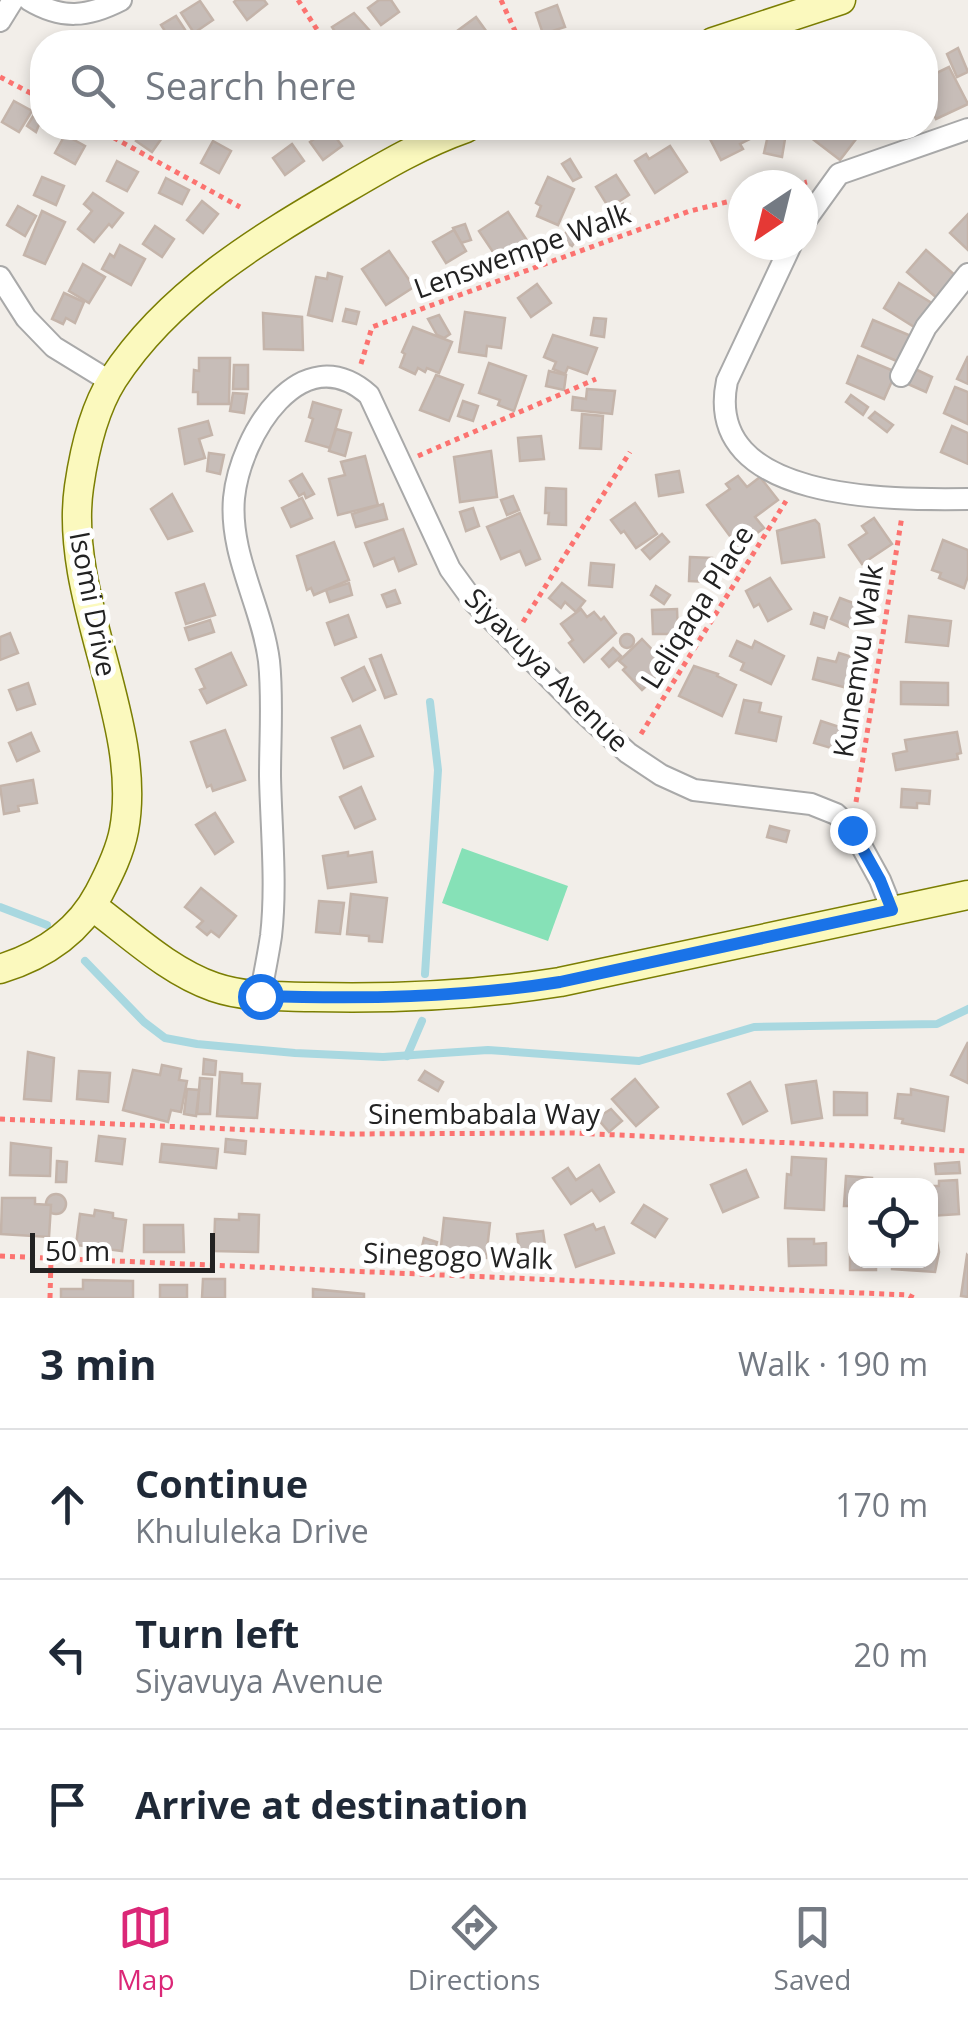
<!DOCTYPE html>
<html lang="en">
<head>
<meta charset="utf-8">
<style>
  :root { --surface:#fff; --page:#f2f2f3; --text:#1f2937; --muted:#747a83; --line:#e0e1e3; --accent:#db2777 }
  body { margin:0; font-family:"Open Sans",sans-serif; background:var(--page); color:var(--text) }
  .controls { position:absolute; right:30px; bottom:30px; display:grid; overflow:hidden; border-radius:20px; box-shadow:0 5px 15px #0003 }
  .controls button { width:90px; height:90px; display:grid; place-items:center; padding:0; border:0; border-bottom:2px solid var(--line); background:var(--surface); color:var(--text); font:50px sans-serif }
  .compass { position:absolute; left:728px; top:170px; width:90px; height:90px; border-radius:50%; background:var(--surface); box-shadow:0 5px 15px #0003; rotate:215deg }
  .scale { position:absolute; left:30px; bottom:25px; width:185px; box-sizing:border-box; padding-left:10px; border:5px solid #222; border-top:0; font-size:28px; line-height:35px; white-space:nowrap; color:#222; -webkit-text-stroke:8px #fff; paint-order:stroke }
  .stop { position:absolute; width:30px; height:30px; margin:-22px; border:8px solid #1a73e8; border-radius:50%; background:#fff }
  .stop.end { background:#1a73e8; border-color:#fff; box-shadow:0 2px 10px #0008 }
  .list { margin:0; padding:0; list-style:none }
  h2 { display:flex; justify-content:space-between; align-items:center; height:130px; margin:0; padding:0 40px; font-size:42px }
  h2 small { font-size:32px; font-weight:400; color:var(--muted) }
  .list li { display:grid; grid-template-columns:65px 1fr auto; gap:30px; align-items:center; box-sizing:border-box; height:150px; padding:0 40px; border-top:2px solid var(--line) }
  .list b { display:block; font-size:38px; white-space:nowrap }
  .list p { margin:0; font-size:32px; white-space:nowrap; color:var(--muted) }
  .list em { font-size:32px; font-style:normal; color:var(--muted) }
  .icon { flex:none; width:55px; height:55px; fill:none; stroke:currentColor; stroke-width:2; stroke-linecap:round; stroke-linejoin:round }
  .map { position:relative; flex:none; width:968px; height:1298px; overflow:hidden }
  .search { position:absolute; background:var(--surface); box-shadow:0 5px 15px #0003; left:30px; right:30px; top:30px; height:110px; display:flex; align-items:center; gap:25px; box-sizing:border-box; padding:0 35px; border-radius:40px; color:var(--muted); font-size:38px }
  .sheet { height:580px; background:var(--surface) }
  nav { display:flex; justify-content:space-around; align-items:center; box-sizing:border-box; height:140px; border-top:2px solid var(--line); background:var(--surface); font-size:28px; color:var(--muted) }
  nav a { display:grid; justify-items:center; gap:5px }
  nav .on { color:var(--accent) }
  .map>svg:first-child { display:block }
  .pitch { fill:#86e1b7 }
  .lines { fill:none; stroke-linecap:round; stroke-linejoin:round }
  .stream { stroke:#a9d8e0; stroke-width:8 }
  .building { fill:#c7bdb8; stroke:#c4b4aa; stroke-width:2.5 }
  .street-casing { stroke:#a9a9a9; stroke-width:24 }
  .secondary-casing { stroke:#7b7e03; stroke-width:31 }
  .path { stroke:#fc7370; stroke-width:5; stroke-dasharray:5 5; stroke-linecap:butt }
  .street { stroke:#fff; stroke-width:20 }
  .secondary { stroke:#fbf9be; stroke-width:28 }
  .route { stroke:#1a73e8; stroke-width:12 }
  .labels { text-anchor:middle; stroke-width:10; stroke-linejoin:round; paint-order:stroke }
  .street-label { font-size:28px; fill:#222; stroke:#fff }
</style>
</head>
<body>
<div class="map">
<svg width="968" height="1298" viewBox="0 0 968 1298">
  <rect width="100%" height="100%" fill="#f2eee9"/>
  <polygon class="pitch" points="462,848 568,886 548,941 442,903"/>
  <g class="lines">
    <g class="stream">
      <polyline points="0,907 47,925"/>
      <polyline points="85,961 144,1022 165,1038 197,1044 295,1053 383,1057 488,1050 639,1061 754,1027 937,1024 968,1009"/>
      <polyline points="425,974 438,770 430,702"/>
      <polyline points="407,1056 422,1021"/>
    </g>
  </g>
  <g class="building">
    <polygon points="236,0 264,0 267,4 247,20 234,2"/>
    <polygon points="379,0 391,0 399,12 381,25 368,8"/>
    <polygon points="200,1 213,20 194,33 181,13"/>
    <polygon points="557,5 565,27 543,34 536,13"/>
    <polygon points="354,13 371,32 368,34 373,42 342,42 332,27"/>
    <polygon points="176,16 193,42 172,42 161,25"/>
    <polygon points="476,17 489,35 478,42 465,42 457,31"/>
    <polygon points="958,48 968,72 957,77 947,54"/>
    <polygon points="949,67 968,104 936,119 926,97 926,78"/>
    <polygon points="14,101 32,111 19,132 2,122"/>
    <polygon points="35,113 42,117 36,132 27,126"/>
    <polygon points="146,128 153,128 164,135 152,152 136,141"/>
    <polygon points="329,128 342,146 323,160 310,142"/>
    <polygon points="734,128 746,128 752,138 740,144 743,149 721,160 710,139"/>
    <polygon points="758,128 782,128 780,138 785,139 782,157 764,153 768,135 757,133"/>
    <polygon points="817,128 860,128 863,130 840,160 810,137"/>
    <polygon points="65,135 85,146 75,164 55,153"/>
    <polygon points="213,141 231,151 219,173 201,163"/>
    <polygon points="292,144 304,161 285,175 273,158"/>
    <polygon points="670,146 687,172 655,193 635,161 646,154 649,159"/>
    <polygon points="570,159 581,177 573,181 562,164"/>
    <polygon points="117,161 138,172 127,191 107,181"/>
    <polygon points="616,175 629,195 609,208 596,187"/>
    <polygon points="42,177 64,186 56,205 34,195"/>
    <polygon points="548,177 574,189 558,225 537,216 541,206 536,203"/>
    <polygon points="166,178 189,190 182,204 159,193"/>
    <polygon points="93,193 123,213 112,227 109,224 94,242 78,229 92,211 84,204"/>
    <polygon points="202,201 218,214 203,233 187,220"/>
    <polygon points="623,204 630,215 607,229 600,217"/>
    <polygon points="18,206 36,216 25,236 7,225"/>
    <polygon points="42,211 65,222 45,264 24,255"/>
    <polygon points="508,212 530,245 501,264 479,231"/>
    <polygon points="968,214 968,250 950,233"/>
    <polygon points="574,220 585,227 572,246 562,239"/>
    <polygon points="465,224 471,240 461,243 453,228"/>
    <polygon points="155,226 174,239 162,257 143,244"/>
    <polygon points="454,230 466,251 446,263 433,242"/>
    <polygon points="120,245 145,259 131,285 102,269 110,254 114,257"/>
    <polygon points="926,250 957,277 938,299 907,272"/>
    <polygon points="389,251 414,287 386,305 362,269"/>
    <polygon points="83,264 105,277 89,303 69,291"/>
    <polygon points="328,273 342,277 332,321 308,315 316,277 327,279"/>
    <polygon points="899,283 935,305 919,330 884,308"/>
    <polygon points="537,284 551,303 531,317 518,298"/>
    <polygon points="64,293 84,302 75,323 66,318 63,324 52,319"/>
    <polygon points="346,309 359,312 356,324 343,321"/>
    <polygon points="465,312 505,318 501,348 487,346 486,356 459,352"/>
    <polygon points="263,313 302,317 303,350 264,349"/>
    <polygon points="439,315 450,334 444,338 437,335 428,319"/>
    <polygon points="594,318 606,319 604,337 591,335"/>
    <polygon points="873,320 911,336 899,362 862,346"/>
    <polygon points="413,327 452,342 439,373 427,368 425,372 418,368 415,374 400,367 405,354 402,352"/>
    <polygon points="553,335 597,348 587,374 568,367 565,374 553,369 556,362 544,357"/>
    <polygon points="858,356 896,372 884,399 847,383"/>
    <polygon points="968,356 968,384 957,379"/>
    <polygon points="199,358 230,358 229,404 198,404 198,392 193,392 194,370 199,371"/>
    <polygon points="489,363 526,376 514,411 498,405 500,400 479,393"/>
    <polygon points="234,365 248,365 248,389 233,389"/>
    <polygon points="915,369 932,377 926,392 908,384"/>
    <polygon points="549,371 566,375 564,390 546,386"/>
    <polygon points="436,375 463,385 449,421 420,410"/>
    <polygon points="955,387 968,392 968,424 944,413"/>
    <polygon points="587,389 615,391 612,414 572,410 573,397 586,399"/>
    <polygon points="233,393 247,394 244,413 230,411"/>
    <polygon points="851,395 868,407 863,415 846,402"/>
    <polygon points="463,401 478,406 473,421 458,416"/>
    <polygon points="313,402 341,410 330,448 306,441 313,419 309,417"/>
    <polygon points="875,412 893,425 887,432 869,418"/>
    <polygon points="582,414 603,416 601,449 580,448"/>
    <polygon points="208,421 212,435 199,439 205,458 185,464 179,429"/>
    <polygon points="952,426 968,433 968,464 941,452"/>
    <polygon points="336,429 351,433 345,456 329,451"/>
    <polygon points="541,436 544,459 520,461 518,438"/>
    <polygon points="491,451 497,497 460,502 454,457"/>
    <polygon points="209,453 224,455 220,474 207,471"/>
    <polygon points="365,456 378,505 338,515 329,479 345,475 341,462"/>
    <polygon points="679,471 683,492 659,496 656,475"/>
    <polygon points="302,474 314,494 306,498 304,493 299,496 290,481"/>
    <polygon points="738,476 747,487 760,477 778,500 755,517 764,528 738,547 707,505 730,489 726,484"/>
    <polygon points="546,488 566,489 566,525 548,524 549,513 545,513"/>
    <polygon points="172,494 192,531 168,539 151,509"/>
    <polygon points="513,496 519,510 507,515 501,500"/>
    <polygon points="302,498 312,518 291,527 282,508"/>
    <polygon points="635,503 657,534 636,548 624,531 621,533 611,520"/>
    <polygon points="383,504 387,519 356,527 352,514"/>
    <polygon points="473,508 479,526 466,531 460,512"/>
    <polygon points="520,513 540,559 526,565 520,551 501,559 487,527"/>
    <polygon points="874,518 892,544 862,564 849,545 867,533 862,526"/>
    <polygon points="815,520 819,524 824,557 782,563 777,531"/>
    <polygon points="403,529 416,564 399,571 394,558 374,566 365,543"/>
    <polygon points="662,534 669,542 650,559 642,550"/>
    <polygon points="943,540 968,550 968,576 964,588 939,578 941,573 932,570"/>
    <polygon points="334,542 349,580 314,595 311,588 307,590 297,556"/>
    <polygon points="690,557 712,558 710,582 689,581"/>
    <polygon points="591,563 614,565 612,587 589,585"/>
    <polygon points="770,578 791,609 768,621 759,604 754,607 746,591"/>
    <polygon points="349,583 352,595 330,602 326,590"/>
    <polygon points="562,583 585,601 576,612 565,602 561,608 549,598"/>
    <polygon points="204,584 215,615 186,624 176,593"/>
    <polygon points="656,586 670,595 664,604 651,595"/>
    <polygon points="395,590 400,603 387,607 382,595"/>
    <polygon points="840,598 861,606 852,628 831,619"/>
    <polygon points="581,609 587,617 594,612 601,620 604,617 616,633 584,662 569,643 573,640 561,624"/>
    <polygon points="677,609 678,634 653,634 652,610"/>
    <polygon points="814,613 827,617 824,628 811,624"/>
    <polygon points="348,615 356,637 335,645 327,623"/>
    <polygon points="909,616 951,621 948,646 906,642"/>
    <polygon points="210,620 214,632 189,640 185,628"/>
    <polygon points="10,633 18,653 0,660 0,637"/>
    <circle cx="627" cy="641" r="7"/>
    <polygon points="642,639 668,666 642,690 623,670 626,667 619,661"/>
    <polygon points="737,641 752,648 755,641 784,656 771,684 741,670 744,663 730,656"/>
    <polygon points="613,648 621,656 609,667 602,659"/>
    <polygon points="231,653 246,685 207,703 200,690 205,688 196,669"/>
    <polygon points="839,653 859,659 855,673 850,672 847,688 813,679 818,658 836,662"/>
    <polygon points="381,655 396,694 385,698 370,659"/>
    <polygon points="694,666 718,674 717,676 736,685 722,716 679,696"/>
    <polygon points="364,667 375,690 353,701 342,678"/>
    <polygon points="901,682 948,683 948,705 901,704"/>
    <polygon points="28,683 35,704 17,710 9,690"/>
    <polygon points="744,700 761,703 759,712 781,717 776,741 736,733"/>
    <polygon points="821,721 855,732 848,753 814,743"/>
    <polygon points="360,726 373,756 344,768 332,738"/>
    <polygon points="225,730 245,780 213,791 211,785 207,787 191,742"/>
    <polygon points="957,732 961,753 957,754 958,759 896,770 893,754 907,751 905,740"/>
    <polygon points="31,733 39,751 17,761 9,743"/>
    <polygon points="33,780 37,803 18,806 19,811 4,814 0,786"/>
    <polygon points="361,787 375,819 355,828 340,797"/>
    <polygon points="902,789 930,791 929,804 917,803 917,808 901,807"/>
    <polygon points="215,813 233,842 215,854 196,825"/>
    <polygon points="770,826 789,831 786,842 767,837"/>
    <polygon points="348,852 348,856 372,852 376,882 328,888 323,856"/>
    <polygon points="201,888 236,916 219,937 211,931 207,935 197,927 203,921 185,907"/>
    <polygon points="351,894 387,898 382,942 369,941 369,936 347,934"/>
    <polygon points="319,901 344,903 340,934 316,932"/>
    <polygon points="968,1042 968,1083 951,1075"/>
    <polygon points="28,1052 54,1058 51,1101 24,1099"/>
    <polygon points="204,1059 216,1061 215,1075 203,1074"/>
    <polygon points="162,1065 181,1069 179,1080 187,1081 181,1112 171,1110 168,1122 123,1110 133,1070 160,1075"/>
    <polygon points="79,1071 110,1073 108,1102 77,1099"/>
    <polygon points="425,1071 443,1082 438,1091 419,1080"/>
    <polygon points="220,1072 242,1074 242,1083 260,1084 257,1118 217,1116"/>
    <polygon points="200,1078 212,1079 210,1114 197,1114"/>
    <polygon points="635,1079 658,1107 636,1126 612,1099"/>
    <polygon points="816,1081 822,1118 792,1123 786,1085"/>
    <polygon points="750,1082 767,1111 743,1124 728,1094"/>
    <polygon points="187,1089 199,1090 196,1116 184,1114"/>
    <polygon points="911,1089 948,1097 944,1131 902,1123 903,1119 895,1118 898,1094 911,1095"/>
    <polygon points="834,1092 867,1093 867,1115 834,1115"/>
    <polygon points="611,1109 622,1121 609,1132 597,1118"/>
    <polygon points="589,1114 596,1125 584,1132 577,1122"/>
    <polygon points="99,1136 125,1139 122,1164 96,1161"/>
    <polygon points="226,1139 246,1141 245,1154 225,1152"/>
    <polygon points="11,1143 51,1148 50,1176 10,1175"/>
    <polygon points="162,1144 218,1149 216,1168 160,1162"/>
    <polygon points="792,1157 826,1159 824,1210 785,1208 787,1174 791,1175"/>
    <polygon points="57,1161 67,1162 66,1182 56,1182"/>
    <polygon points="959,1162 960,1173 936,1174 935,1164"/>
    <polygon points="599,1165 614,1192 600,1201 592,1190 571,1204 553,1178 568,1168 576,1180"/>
    <polygon points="746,1170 758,1197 723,1212 711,1185"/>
    <polygon points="846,1176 872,1178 872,1186 856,1186 856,1206 844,1206"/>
    <polygon points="957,1180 959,1214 930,1216 930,1186 939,1186 939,1181"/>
    <circle cx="56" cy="1204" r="10"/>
    <polygon points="2,1198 35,1198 35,1204 51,1205 49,1237 1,1234"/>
    <polygon points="644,1205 667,1219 655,1237 632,1223"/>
    <polygon points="95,1210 113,1213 113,1218 126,1220 122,1251 76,1245 80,1214 94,1216"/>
    <polygon points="239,1214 259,1215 258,1252 214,1251 215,1219 239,1220"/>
    <polygon points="444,1218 490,1223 486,1258 466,1256 465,1268 439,1265"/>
    <polygon points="593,1224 596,1230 604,1227 614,1253 576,1267 565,1235"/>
    <polygon points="144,1225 183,1225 184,1252 144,1252"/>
    <polygon points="543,1231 547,1259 521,1262 517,1234"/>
    <polygon points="424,1238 437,1242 434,1254 421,1251"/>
    <polygon points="788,1239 814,1239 814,1244 826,1243 826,1265 789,1266"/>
    <polygon points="930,1242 937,1242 939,1252 935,1272 892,1269 892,1260 930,1260"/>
    <polygon points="850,1248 856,1248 856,1260 876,1260 876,1270 850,1270"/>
    <polygon points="967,1255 968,1256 968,1297 961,1296"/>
    <polygon points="203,1279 225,1279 225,1298 202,1298"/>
    <polygon points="83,1280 133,1281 133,1298 61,1298 61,1289 83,1289"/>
    <rect x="160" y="1285" width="27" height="13"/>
    <polygon points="313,1289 364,1294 364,1298 313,1298"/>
  </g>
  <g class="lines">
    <g class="street-casing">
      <g id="street">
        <path d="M29 0C62 20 88 17 121 0"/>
        <polyline points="0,21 13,0"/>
        <polyline points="803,224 839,174 968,129"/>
        <path d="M791 245 727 381C702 502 892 500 968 499"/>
        <polyline points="0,277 26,318 54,347 111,382"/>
        <polyline points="901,376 926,327 968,274"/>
        <path d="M260 996C264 976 268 956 271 936 277 885 271 827 270 776 270 738 273 698 269 661 262 606 229 555 234 498 240 436 301 335 369 395L450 569 474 602 585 714 628 753 661 775 694 790 811 804 836 814 852 829 880 880 892 910"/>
      </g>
    </g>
    <g class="secondary-casing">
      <g id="secondary">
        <polyline points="713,42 841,0"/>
        <path d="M92 906C130 934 168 971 214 987 246 998 280 996 313 997 396 999 478 995 560 982L968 895"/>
        <path d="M0 969C42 956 78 933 99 893 109 874 120 852 124 830 144 723 63 598 79 487 84 452 94 409 113 379 168 294 259 239 345 189 384 166 423 143 466 128"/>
      </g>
    </g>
    <g class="path">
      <polyline points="298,0 325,42"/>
      <polyline points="501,0 520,42"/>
      <polyline points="0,77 42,99"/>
      <polyline points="96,128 240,207"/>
      <polyline points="795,185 807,182"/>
      <polyline points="361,364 372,327 690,211 743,198"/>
      <polyline points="418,456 596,379"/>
      <polyline points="523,622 630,452"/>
      <polyline points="641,734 786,501"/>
      <polyline points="856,802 902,516"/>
      <polyline points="0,1119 345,1134 574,1133 968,1151"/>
      <polyline points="0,1256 908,1295 914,1298"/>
      <polyline points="50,1298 51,1259"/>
    </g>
    <use href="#street" class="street"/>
    <use href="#secondary" class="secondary"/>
  </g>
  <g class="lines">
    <path class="route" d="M260 996C361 999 460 998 560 982L892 910 880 880 852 830"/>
  </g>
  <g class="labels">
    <g class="street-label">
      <text transform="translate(522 251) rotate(-20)" y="10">Lenswempe Walk</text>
      <text transform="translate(93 604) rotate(79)" y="10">Isomi Drive</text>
      <text transform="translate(697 607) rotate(-58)" y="10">Leliqaqa Place</text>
      <text transform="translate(858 661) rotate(-81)" y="10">Kunemvu Walk</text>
      <text transform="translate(547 670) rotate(45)" y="10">Siyavuya Avenue</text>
      <text x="484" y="1124">Sinembabala Way</text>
      <text transform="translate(458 1256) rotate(2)" y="10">Sinegogo Walk</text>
    </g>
  </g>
</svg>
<div class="controls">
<button><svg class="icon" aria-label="locate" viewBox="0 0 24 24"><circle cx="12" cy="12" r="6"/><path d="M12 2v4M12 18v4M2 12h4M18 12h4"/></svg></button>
</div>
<svg class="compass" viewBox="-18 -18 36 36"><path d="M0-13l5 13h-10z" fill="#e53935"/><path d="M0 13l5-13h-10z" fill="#747a83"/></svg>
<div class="scale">50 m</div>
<div class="stop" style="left:260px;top:996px"></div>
<div class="stop end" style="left:852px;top:830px"></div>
<div class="search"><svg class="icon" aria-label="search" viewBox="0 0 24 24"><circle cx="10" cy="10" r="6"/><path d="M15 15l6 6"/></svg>Search here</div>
</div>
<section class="sheet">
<h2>3 min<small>Walk · 190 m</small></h2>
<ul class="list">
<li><svg class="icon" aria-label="ahead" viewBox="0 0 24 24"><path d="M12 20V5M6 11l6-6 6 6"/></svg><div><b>Continue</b><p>Khululeka Drive</p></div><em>170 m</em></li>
<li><svg class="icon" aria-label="left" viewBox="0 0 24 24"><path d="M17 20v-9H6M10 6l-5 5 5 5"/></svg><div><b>Turn left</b><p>Siyavuya Avenue</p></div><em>20 m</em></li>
<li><svg class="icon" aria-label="arrive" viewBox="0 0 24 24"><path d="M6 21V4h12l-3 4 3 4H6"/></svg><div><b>Arrive at destination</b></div></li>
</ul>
</section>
<nav>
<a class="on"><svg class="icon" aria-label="map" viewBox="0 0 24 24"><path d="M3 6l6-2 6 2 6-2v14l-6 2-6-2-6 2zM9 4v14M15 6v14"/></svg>Map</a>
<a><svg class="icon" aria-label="directions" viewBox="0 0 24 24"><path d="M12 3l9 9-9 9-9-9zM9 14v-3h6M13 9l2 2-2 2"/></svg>Directions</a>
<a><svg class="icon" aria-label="saved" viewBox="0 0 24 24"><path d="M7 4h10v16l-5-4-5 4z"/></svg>Saved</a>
</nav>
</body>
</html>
